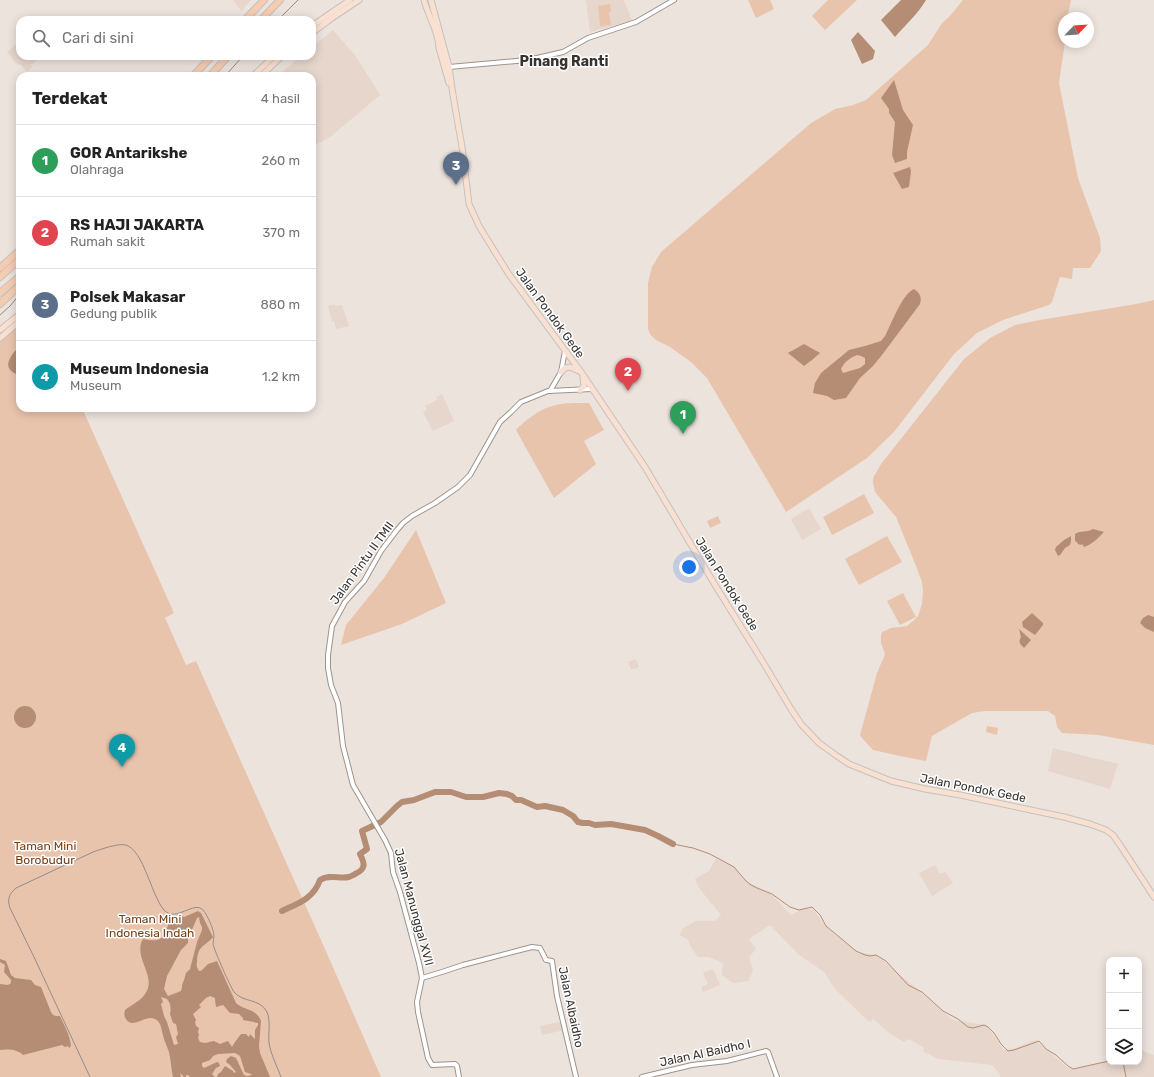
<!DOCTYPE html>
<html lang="id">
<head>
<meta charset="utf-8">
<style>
  :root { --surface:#fff; --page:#f6f6f6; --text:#222; --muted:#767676; --line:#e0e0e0; --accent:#111827 }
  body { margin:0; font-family:Rubik,sans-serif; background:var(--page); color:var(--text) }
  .controls { position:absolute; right:12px; bottom:12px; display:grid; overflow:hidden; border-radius:8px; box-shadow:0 2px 10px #0003 }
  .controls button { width:36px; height:36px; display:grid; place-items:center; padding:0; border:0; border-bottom:1px solid var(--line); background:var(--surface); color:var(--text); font:20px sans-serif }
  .compass { position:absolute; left:1058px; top:12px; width:36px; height:36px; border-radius:50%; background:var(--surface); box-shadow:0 2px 10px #0003; rotate:65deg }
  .you { position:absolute; left:689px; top:567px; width:14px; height:14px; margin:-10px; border:3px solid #fff; border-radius:50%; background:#1a73e8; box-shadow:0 0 0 6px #1a73e833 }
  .badge { display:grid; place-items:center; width:26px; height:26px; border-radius:50%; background:var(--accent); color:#fff; font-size:13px; font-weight:700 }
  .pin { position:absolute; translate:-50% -33px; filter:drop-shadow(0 1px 2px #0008) }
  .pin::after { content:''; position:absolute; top:21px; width:14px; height:12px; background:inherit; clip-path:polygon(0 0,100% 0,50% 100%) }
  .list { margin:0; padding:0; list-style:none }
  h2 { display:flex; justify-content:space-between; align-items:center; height:52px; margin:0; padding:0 16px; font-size:17px }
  h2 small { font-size:13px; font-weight:400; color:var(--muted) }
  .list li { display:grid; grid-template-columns:26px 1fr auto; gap:12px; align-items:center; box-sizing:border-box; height:72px; padding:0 16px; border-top:1px solid var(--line) }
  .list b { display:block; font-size:15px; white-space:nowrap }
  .list p { margin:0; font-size:13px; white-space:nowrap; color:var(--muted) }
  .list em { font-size:13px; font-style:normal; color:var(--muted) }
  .icon { flex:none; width:22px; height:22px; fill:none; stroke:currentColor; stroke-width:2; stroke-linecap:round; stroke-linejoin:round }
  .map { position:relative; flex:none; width:1154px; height:1077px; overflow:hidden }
  .search { position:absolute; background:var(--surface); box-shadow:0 2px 10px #0003; left:16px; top:16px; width:300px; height:44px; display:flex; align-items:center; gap:10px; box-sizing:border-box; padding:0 14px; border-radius:12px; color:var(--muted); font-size:15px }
  .panel { position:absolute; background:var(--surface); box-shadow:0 2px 10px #0003; left:16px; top:72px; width:300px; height:340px; border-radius:12px }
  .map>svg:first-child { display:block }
  .built { fill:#e6d6cc }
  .green { fill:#e8c4ad }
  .water { fill:#b48d74; fill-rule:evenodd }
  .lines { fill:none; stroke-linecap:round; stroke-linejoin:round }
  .stream { stroke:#b48d74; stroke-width:1 }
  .river { stroke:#b48d74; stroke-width:6 }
  .tertiary-casing { stroke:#9c938d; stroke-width:6 }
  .primary-casing { stroke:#c3c2c1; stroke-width:7 }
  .motorway-casing { stroke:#c3c2c1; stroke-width:8 }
  .tertiary { stroke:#fff; stroke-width:4 }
  .primary { stroke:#fae0d0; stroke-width:5 }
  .motorway { stroke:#f6ccb1; stroke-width:6 }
  .tram { stroke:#948d89; stroke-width:1 }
  .labels { text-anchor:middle; stroke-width:3; stroke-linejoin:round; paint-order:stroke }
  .street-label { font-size:12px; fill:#373331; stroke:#fff }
  .park-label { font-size:12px; fill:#754119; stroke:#fff }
  .quarter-label { font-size:14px; font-weight:bold; fill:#373331; stroke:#fff }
</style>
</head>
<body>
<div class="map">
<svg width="1154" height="1077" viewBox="0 0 1154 1077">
  <rect width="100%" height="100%" fill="#ede3dd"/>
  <g class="built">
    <polygon points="233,0 251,0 241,11"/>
    <polygon points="586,0 624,0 632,21 590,32"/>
    <polygon points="333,30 355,55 380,95 330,137 312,147 312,76 277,76 301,56 312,56 312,47"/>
    <polygon points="20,41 20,56 32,56 37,61 31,65 32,67 27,72 20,64 18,65 7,52"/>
    <polygon points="335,304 335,306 342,305 349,326 336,329 334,321 332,322 328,306"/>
    <polygon points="442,394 454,421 433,431 423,412 427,410 425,406 437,400 436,397"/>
    <polygon points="809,508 821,529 802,540 791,519"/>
    <polygon points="636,659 639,667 631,670 628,662"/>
    <polygon points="1053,748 1118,764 1110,789 1048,771"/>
    <polygon points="716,858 735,867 743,879 772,895 791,915 804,908 814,910 822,922 833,933 857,952 877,955 953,1020 986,1025 1004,1050 1013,1049 1035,1040 1068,1068 1072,1069 1109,1061 1139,1062 1139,1045 1140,1045 1143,1051 1154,1055 1154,1077 1000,1077 1000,1074 992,1065 938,1059 923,1051 924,1048 909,1039 904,1042 889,1033 873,1019 870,1022 864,1017 835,989 824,972 798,954 770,925 749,939 756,949 749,957 753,971 748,981 733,983 722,975 723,963 709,957 698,957 692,949 688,940 680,935 682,929 696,921 715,921 721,915 699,888 695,879 709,871"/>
    <polygon points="935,865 940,874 945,872 953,883 932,896 919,873"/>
    <polygon points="713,969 720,985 703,992 701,987 708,984 703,973"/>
    <polygon points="563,1021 565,1030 542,1035 540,1026"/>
  </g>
  <g class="green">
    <polygon points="748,0 770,0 774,9 756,18"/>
    <polygon points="828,0 857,0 825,30 812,16"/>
    <polygon points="963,0 1071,0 1067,18 1064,18 1065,42 1059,83 1078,178 1086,200 1100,238 1101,251 1090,268 1073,268 1072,279 1060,277 1052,302 1049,305 1003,320 977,333 954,354 894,432 867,458 786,512 707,378 691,362 670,347 656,340 650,334 648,329 648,283 652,267 661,252 811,123 835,109 853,105 866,100 928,45 942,23 949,17"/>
    <polygon points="610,4 611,12 609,13 611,25 600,26 598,6"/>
    <polygon points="1154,300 1154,745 1098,735 1062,733 1057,727 1055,716 1048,711 985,711 972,713 932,736 926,761 900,756 873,750 862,738 860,735 877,673 885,654 881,643 881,636 882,632 891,628 907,626 913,621 918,616 922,604 923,591 922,582 916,566 896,517 875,492 873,483 873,478 881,464 964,359 990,338 1015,325 1040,320 1136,304"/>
    <polygon points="20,322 20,408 82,408 174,613 165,618 166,620 186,665 196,661 325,949 381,1077 0,1077 0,339"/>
    <path d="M589 403 604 430 584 441 596 464 554 498 516 430C523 422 539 410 549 407 561 402 576 403 589 403Z"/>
    <polygon points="864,494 874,513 832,535 823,517"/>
    <polygon points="718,516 721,523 710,528 707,521"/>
    <polygon points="416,530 446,603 402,624 341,645 346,625 384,578"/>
    <polygon points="887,536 902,562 859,585 845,559"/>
    <polygon points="903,593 916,617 900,625 887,601"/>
    <polygon points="987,726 998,728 997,735 986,732"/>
  </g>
  <g class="water">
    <path d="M901 0H926C918 14 905 25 895 37L881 20Z"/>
    <polygon points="858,32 875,51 873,59 862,64 851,40"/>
    <polygon points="894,80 903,110 913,125 907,152 907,159 895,163 892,155 895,122 889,113 889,109 881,98"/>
    <polygon points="910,167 911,171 909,187 902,189 893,173"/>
    <path d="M914 289C920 293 922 297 920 304L882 355 873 366 860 378 846 398 834 400 827 396 813 393 815 383 821 373 849 350 865 346 881 341 885 336C892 323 902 294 914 289ZM857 355 861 356 865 358V364L860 368 843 373 841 369C845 361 850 358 857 355Z"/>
    <polygon points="804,344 820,353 812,360 804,366 788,353"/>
    <path d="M20 345V376C6 370 5 364 14 352 17 350 17 347 20 345Z"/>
    <path d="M1093 529 1104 532C1098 538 1093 544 1084 547L1082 544 1081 545 1078 544 1077 542 1075 541V534C1081 530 1086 533 1093 529Z"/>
    <polygon points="1071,536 1071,541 1070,545 1065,548 1060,555 1058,556 1055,550 1056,547 1064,540"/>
    <polygon points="1032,613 1043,623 1043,625 1035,635 1023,627 1022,622"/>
    <polygon points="1148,615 1154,617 1154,632 1145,628 1140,623 1143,618"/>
    <path d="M1019 629 1031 640 1024 648C1020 644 1018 642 1021 637Z"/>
    <circle cx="25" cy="717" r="11"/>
    <path d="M198 911 201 913 213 937C204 948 198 944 197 962 196 966 197 968 199 971H201L208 964 217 961 236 1003C245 1011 256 1008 261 1021L259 1046 260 1053 270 1077H217L218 1074 221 1072 225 1066 233 1071 234 1073 236 1072 230 1065 226 1062 227 1059 231 1056 236 1058 244 1075 247 1076 252 1075 251 1074 245 1072 240 1056 235 1053 218 1054 213 1056 210 1060 202 1063V1066L204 1068 217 1062 219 1063 220 1066 216 1068 212 1074 215 1077H190L188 1075H186V1077H184L180 1073 181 1077H173C171 1069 171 1060 169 1052 167 1046 164 1041 163 1035 161 1028 161 1022 155 1019 146 1014 132 1030 126 1019 124 1016 124 1014 125 1010 131 1005 141 1001 145 994 158 977 132 957 143 939 162 943 164 938 169 922L181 916 184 917ZM199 917 200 923 202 927V930L197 942 190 969 186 973 184 980 182 985V987L181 991 168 996 164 989 167 976 181 950 188 943V939L197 918ZM210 996 215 998V1000L216 1007 223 1005 230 1013 239 1014 243 1018V1020C248 1021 253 1022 258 1023V1025L255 1030V1039L250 1034 249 1037 246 1034H241L235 1042 232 1047 228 1041 220 1044 214 1041 205 1043 200 1042 198 1038 199 1035 198 1032 199 1028 196 1026 195 1022 196 1020 193 1014 201 1007 199 1005 206 998ZM161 997C163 998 165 998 167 999 171 1003 171 1010 170 1014L173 1023 176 1024 178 1034 176 1037 178 1044 174 1045 167 1022 164 1016 161 1004 163 1002Z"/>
    <path d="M0 959 6 961 11 975 15 978 31 980 35 985 41 987 51 1012C53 1016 55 1016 60 1016 64 1025 70 1035 71 1046L69 1048 68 1046 65 1047 62 1045 23 1055C17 1049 8 1049 0 1050V984L8 985 11 983V980L4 972 5 965 0 962Z"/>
  </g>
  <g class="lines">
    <g class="stream">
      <polyline points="673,844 693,848 710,854 734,867 746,881 751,885 757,888 772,894 790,907 799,910 812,907 820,915 826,926 856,951 865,955 870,956 876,955 886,961 908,985 922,992 943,1011 958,1019 968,1027 973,1028 984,1025 988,1027 994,1033 1001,1044 1008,1051 1014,1050 1039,1041 1046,1049 1056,1055 1068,1066 1073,1069 1109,1061"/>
      <polyline points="1123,1062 1126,1077"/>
    </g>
    <path class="river" d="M282 911C299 903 313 899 320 880 329 874 339 879 349 877 349 877 354 875 355 874 366 869 365 864 360 854L367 849 362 831 381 822 397 806 402 802 414 800 435 792H451L466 797H483L499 793 507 794 512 796 516 800H521L537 807 545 806 563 810 573 816 578 822 583 823H589L595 825 611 824 645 830 658 836 673 844"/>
    <g class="tertiary-casing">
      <g id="tertiary">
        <polyline points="447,69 449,67 528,60 563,52 588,38 636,22 674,0"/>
        <polyline points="550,391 561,372 565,351"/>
        <polyline points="422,978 442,972 463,965 532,947 540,948 546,960 552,961 557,996 576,1077"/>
        <polyline points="459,1077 457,1066 455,1064 432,1065 428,1058 418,1012 417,1002 422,978 419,963 400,892 393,872 391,853 385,840 353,785 343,746 338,703 331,685 328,668 328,655 332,626 345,602 364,581 381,551 397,530 403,523 412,516 435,503 458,487 470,475 500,422 511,412 521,402 548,391 592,389"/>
        <polyline points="642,1077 692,1065 727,1061 766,1051 768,1052 777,1077"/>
      </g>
    </g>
    <g class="primary-casing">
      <g id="primary">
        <path d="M424 0C428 16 439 32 439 48L449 83"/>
        <polyline points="431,0 449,67 453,95 462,147 469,204 479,226 508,273 581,372 645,467 715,585 766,667 791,709 801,724 819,743 837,756 849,764 891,781 925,789 960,795 1064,817 1090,824 1106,830 1113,835 1120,845 1154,897"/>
        <polyline points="312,26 350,0"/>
        <polyline points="312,33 332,18 359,0"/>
        <polyline points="253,76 274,56"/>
        <polyline points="261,76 282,56"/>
        <polyline points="0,330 20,314"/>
        <polyline points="0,338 20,321"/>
        <polyline points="561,372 565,368 570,367 579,371"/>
        <polyline points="580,390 584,386 583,378"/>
      </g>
    </g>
    <g class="motorway-casing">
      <g id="motorway">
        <polyline points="245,20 264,0"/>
        <polyline points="261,20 280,0"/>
        <polyline points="193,76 212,56"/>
        <polyline points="210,76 228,56"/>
        <polyline points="0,268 20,250"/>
        <polyline points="0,277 20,259"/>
        <polyline points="0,293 20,276"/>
        <polyline points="0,304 20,285"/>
      </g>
    </g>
    <use href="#tertiary" class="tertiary"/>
    <use href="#primary" class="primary"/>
    <use href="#motorway" class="motorway"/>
    <g class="tram">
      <polyline points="278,20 298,0"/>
      <polyline points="225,76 243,56"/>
      <polyline points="0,315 10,306 20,294"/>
      <path d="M90 1077 34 957 10 908C7 899 9 894 16 888L93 852C101 849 119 843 126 845 144 851 151 895 164 910 176 923 194 900 203 910 208 916 213 928 214 935 214 938 213 941 213 944 215 952 230 986 234 992 243 1003 260 998 267 1012 271 1021 268 1033 269 1043 271 1055 277 1066 281 1077"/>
    </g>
  </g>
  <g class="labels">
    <g class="street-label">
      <text transform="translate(550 313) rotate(54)" y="4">Jalan Pondok Gede</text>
      <text transform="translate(362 563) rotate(-54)" y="4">Jalan Pintu II TMII</text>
      <text transform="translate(727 584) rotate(58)" y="4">Jalan Pondok Gede</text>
      <text transform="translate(973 788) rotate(11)" y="4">Jalan Pondok Gede</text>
      <text transform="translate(414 907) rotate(75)" y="4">Jalan Manunggal XVII</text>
      <text transform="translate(571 1007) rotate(78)" y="4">Jalan Albaidho</text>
      <text transform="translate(705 1053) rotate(-12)" y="4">Jalan Al Baidho I</text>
    </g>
    <g class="park-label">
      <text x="45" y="850">Taman Mini<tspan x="45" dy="14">Borobudur</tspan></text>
      <text x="150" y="923">Taman Mini<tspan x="150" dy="14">Indonesia Indah</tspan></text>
    </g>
    <g class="quarter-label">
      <text x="564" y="66">Pinang Ranti</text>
    </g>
  </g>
</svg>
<div class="controls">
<button>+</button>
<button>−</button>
<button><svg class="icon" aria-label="layers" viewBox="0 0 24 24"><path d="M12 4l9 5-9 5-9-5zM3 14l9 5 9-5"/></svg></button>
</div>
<svg class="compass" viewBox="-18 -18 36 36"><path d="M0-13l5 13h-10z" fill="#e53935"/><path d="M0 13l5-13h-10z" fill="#767676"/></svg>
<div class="you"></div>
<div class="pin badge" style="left:683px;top:434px;background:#2e9e5b">1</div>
<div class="pin badge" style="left:628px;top:391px;background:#e0444e">2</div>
<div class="pin badge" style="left:456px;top:185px;background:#5c6f8a">3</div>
<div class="pin badge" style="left:122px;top:767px;background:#0f9aa8">4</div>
<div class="search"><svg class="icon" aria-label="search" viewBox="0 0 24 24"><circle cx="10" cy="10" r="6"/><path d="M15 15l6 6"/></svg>Cari di sini</div>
<section class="panel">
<h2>Terdekat<small>4 hasil</small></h2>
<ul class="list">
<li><span class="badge" style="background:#2e9e5b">1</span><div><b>GOR Antarikshe</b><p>Olahraga</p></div><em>260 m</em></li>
<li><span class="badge" style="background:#e0444e">2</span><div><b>RS HAJI JAKARTA</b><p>Rumah sakit</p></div><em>370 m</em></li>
<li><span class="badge" style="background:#5c6f8a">3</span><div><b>Polsek Makasar</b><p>Gedung publik</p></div><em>880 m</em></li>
<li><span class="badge" style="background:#0f9aa8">4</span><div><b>Museum Indonesia</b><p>Museum</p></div><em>1.2 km</em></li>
</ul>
</section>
</div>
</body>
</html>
